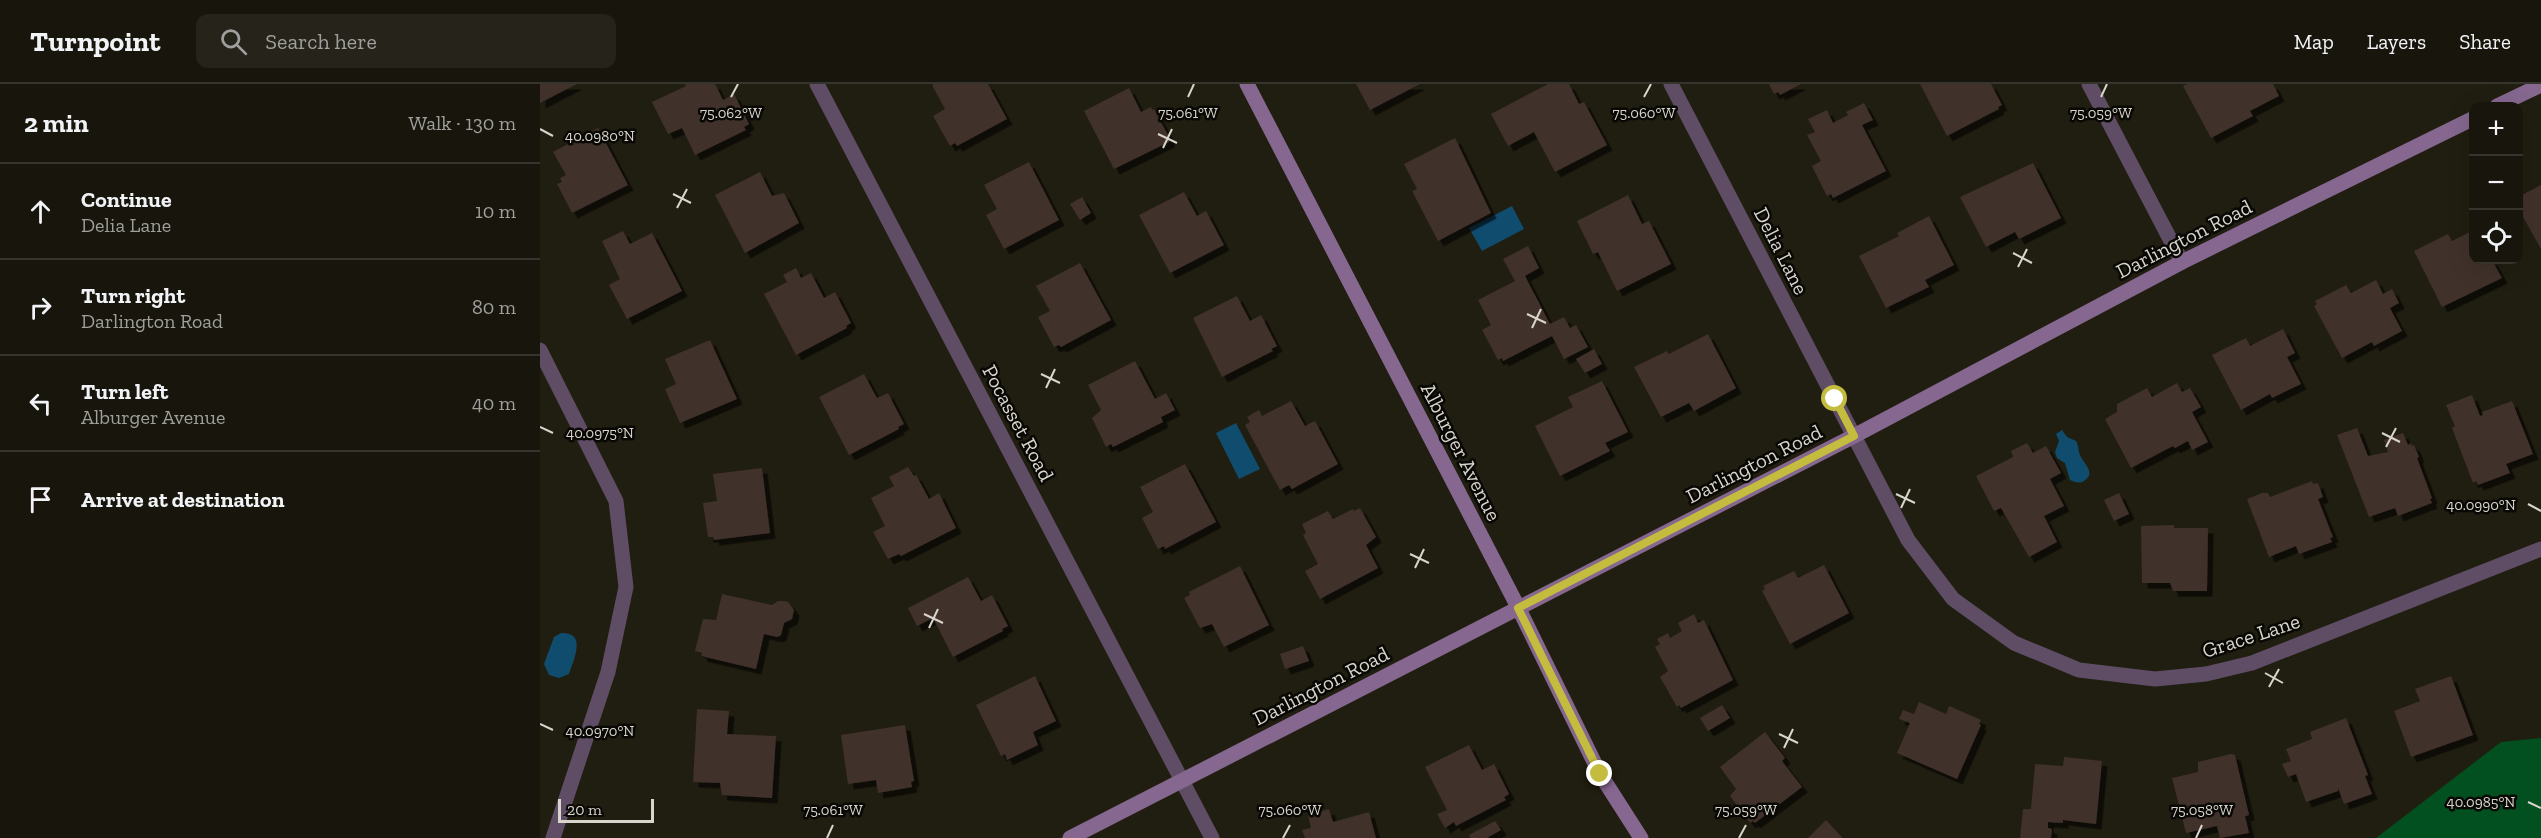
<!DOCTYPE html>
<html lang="en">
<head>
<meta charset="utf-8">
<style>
  :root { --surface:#18160c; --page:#25231a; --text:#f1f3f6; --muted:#9f9f9d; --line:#36352d }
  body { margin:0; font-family:"Zilla Slab",serif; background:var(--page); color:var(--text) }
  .controls { position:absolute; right:18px; top:18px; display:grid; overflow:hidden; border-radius:12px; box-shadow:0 6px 24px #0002 }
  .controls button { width:54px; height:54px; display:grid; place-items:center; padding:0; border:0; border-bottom:2px solid var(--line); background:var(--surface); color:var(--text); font:30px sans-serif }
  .scale { position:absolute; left:18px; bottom:15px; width:96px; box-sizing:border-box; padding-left:6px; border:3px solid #d7d5cc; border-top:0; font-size:16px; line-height:21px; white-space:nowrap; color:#d7d5cc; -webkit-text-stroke:4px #090804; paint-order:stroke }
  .stop { position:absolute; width:18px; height:18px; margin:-14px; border:4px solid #c4bc3e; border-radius:50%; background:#fff }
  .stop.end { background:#c4bc3e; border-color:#fff; box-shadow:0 2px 6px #0008 }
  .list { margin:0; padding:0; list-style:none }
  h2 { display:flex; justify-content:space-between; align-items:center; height:78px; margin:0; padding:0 24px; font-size:26px }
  h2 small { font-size:20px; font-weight:400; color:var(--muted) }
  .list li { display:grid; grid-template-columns:39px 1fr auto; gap:18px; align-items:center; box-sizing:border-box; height:96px; padding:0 24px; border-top:2px solid var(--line) }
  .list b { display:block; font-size:22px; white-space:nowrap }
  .list p { margin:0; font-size:20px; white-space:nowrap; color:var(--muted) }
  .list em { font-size:20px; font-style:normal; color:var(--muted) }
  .icon { flex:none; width:33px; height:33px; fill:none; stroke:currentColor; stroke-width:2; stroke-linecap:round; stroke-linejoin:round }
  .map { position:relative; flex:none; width:2001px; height:754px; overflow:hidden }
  header { display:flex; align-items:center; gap:36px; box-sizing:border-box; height:84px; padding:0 30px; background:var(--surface); border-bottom:2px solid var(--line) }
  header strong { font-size:28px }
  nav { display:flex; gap:33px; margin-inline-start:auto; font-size:21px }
  .search { width:420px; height:54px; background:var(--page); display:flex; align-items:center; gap:15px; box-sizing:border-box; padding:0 21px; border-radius:12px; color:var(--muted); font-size:22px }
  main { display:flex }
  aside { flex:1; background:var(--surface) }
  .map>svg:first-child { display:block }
  .forest { fill:#024f20 }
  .water { fill:#104c6e }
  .building { fill:#40302c; filter:url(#shadow) }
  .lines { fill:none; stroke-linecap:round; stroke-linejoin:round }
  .street { stroke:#5f4d66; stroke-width:15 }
  .secondary { stroke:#85678f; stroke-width:15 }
  .route { stroke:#c4bc3e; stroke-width:8 }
  .ticks { fill:none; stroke:#d7d5cc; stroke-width:2 }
  .labels { text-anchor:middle; stroke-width:5; stroke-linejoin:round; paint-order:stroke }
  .street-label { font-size:21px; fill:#d7d5cc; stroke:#090804 }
  .ticks-label { font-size:15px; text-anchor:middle; fill:#d7d5cc; stroke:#090804; stroke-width:5; stroke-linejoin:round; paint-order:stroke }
</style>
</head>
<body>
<header>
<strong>Turnpoint</strong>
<div class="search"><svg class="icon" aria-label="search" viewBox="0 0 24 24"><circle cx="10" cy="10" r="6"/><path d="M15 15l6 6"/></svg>Search here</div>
<nav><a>Map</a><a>Layers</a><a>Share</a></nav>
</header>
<main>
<aside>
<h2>2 min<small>Walk · 130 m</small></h2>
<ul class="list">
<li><svg class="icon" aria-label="ahead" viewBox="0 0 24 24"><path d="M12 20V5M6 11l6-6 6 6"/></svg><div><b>Continue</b><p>Delia Lane</p></div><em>10 m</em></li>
<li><svg class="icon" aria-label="right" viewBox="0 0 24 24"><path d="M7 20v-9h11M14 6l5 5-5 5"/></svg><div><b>Turn right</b><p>Darlington Road</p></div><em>80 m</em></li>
<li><svg class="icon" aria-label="left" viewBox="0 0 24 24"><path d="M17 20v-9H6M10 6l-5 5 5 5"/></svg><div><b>Turn left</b><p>Alburger Avenue</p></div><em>40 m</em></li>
<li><svg class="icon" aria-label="arrive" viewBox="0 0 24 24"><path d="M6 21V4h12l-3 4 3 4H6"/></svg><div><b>Arrive at destination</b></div></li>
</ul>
</aside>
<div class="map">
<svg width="2001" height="754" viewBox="0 0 2001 754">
  <defs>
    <filter id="shadow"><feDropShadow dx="5.5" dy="5.5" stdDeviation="0" flood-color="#0009"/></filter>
  </defs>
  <rect width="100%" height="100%" fill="#201e10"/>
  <polygon class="forest" points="2001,654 2001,754 1836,754 1961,658"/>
  <g class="water">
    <polygon points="972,122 984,145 942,167 929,144"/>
    <polygon points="696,339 720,385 699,395 676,349"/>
    <path d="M1522 346 1527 353 1536 357C1539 362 1538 366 1540 371 1543 379 1557 389 1544 397 1539 400 1535 398 1530 396L1525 379 1517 374 1515 368 1519 357 1516 350Z"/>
    <path d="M21 549C47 548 34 575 29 590L19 594 9 591 4 580 14 553Z"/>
  </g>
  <g class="building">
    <polygon points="0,0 37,0 0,19"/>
    <polygon points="145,0 175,0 183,16 194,10 209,40 204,43 206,46 155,71 142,44 128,50 112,18 146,2"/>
    <polygon points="394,0 448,0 467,35 417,62 415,59 410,62 393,32 405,25 392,1"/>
    <polygon points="816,0 880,0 830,26"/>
    <polygon points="1008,0 1029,0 1039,20 1044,18 1067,61 1015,88 994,48 968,62 951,30"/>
    <polygon points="1229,0 1261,0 1240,11 1238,8 1234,10"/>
    <polygon points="1380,0 1451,0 1462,21 1458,23 1459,25 1407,52"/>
    <polygon points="1647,0 1733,0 1739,12 1710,27 1713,32 1671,54 1643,2"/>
    <polygon points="589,4 601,28 611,23 612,26 614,25 629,53 629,58 574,85 544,27"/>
    <polygon points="1324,19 1333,36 1322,41 1346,87 1293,114 1291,110 1287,112 1272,82 1281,77 1267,51 1275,48 1268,35 1287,26 1293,39 1308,31 1306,28"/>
    <polygon points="58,44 88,101 32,129 17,100 22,98 20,94 26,91 13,68"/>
    <polygon points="915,54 951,129 898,157 872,107 877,105 864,80"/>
    <polygon points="489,78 519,136 464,165 446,131 457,125 444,101"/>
    <polygon points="1493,79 1521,134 1479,155 1475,148 1446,163 1420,113"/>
    <polygon points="220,88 232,112 244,109 259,139 205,169 175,111"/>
    <polygon points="2001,101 2001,165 1978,124 1978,113"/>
    <polygon points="644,108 657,132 666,127 684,161 630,189 599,131"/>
    <polygon points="1088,111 1102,140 1109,137 1131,180 1077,207 1058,168 1053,170 1037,137"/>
    <polygon points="542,113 551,129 540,136 530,120"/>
    <polygon points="1389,132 1414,181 1385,196 1389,203 1346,224 1319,172 1359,152 1357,149"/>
    <polygon points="1934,146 1934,176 1952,176 1962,194 1902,223 1874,167 1908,150 1912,157"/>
    <polygon points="83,147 90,160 112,149 142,207 87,235 69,201 80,195 62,157"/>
    <polygon points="988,162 999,184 985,192 1010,240 1024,233 1030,244 1036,241 1048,263 1024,275 1012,252 963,277 962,274 958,276 942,246 951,241 938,216 975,197 963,175"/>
    <polygon points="540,179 571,236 521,263 519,261 514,263 498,233 510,227 496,202"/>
    <polygon points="256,184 261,194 271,189 284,214 295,208 311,239 306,242 307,244 256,271 224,210 247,198 243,191"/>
    <polygon points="1836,196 1843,210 1852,205 1859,219 1850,224 1862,247 1834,262 1832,258 1802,274 1774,222 1777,220 1775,217 1806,201 1811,209"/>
    <polygon points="697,212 710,237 721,231 737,262 731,265 733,267 682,293 653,234"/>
    <polygon points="1743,245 1755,269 1747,273 1761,300 1732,314 1730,310 1701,326 1672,271 1706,254 1710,262"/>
    <polygon points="1168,250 1196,304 1154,327 1149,319 1121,333 1094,283 1127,267 1129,270"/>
    <polygon points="170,256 197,315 140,339 125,305 136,300 125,275"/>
    <polygon points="1054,265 1062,280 1045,289 1036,275"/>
    <polygon points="595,277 615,315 626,309 635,326 621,333 623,338 573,363 571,360 566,363 552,334 561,326 548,301"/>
    <polygon points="324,290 337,314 348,309 364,340 358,343 359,345 309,371 279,313"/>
    <polygon points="1062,297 1088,348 1065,359 1070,367 1020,392 995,342 1033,323 1028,313"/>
    <polygon points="1637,299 1642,308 1650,304 1661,323 1652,328 1668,358 1652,366 1648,357 1635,364 1633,362 1591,384 1565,335 1577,328 1577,320 1607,304 1612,313"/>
    <polygon points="1932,311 1940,332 1943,331 1942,328 1972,317 1993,370 1966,380 1970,389 1938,401 1936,397 1933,399 1912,344 1915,342 1906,321"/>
    <polygon points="751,317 765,342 775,337 798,380 752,405 749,401 740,406 705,341 710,338 707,333 719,326 722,332"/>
    <polygon points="1817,344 1828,372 1848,368 1844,356 1863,349 1868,361 1871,359 1872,362 1874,361 1879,373 1877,374 1892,414 1890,415 1892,419 1858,432 1855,424 1829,433 1797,351"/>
    <polygon points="1487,359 1493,369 1506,362 1521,389 1510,395 1524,422 1504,432 1517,458 1489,473 1461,424 1454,427 1436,392 1473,373 1471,367"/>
    <polygon points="645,380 676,438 625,465 624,462 618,465 602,434 613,428 600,403"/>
    <polygon points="368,383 374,392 376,391 389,415 399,409 416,444 361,472 359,470 348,475 333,448 345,442 331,414 354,402 349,393"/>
    <polygon points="222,384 230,449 174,456 173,453 168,453 163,419 177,417 173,390"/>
    <polygon points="1772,397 1773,400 1778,399 1783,413 1778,415 1793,453 1790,454 1792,458 1759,470 1756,462 1729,473 1707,415 1722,409 1728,409 1730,413"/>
    <polygon points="1579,409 1589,430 1574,437 1564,416"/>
    <polygon points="820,424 836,453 826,461 838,484 780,515 765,487 778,480 763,451 766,449 762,440 788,427 793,435 813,425 814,427"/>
    <polygon points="1634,441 1634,444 1668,444 1667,507 1633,507 1630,499 1602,499 1601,442"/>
    <polygon points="1284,481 1309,529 1250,560 1222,507 1225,505 1223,502 1254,487 1258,494"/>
    <polygon points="700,482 729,541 684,563 672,540 660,544 644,514 650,511 649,508"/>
    <polygon points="428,493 441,517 452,511 468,542 462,545 463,547 413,573 393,534 377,542 368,524"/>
    <polygon points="182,510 232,521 238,517 244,517 248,518 254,526 252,535 244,539 241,551 237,553 224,550 216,585 161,572 162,569 155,567 163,535 176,536"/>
    <polygon points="1154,530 1158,539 1164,536 1193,596 1141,624 1139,621 1137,623 1120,593 1128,587 1115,563 1120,560 1117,555 1128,549 1130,554 1142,547 1138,539"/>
    <polygon points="763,562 769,577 745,585 740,570"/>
    <polygon points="495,592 516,637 493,648 498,661 467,676 465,670 461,672 436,621"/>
    <polygon points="1911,592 1933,651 1871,673 1854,627 1880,617 1875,605"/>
    <polygon points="1379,618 1406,630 1409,622 1441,636 1439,640 1441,641 1417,695 1357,669 1370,639 1359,635 1363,626 1374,630"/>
    <polygon points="1182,621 1190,634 1168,647 1160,634"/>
    <polygon points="157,625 189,627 187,650 236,652 232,714 182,711 180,699 153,698"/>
    <polygon points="1806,634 1828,691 1825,692 1832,710 1804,720 1798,704 1798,707 1766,718 1756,690 1748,693 1742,680 1751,677 1746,665 1772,655 1770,648"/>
    <polygon points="365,641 374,697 371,698 372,703 338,709 336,696 308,700 301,651"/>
    <polygon points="1225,648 1245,674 1242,677 1262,703 1215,739 1213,737 1210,739 1190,712 1196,705 1180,683"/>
    <polygon points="929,661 942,686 954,680 969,710 964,713 966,716 916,742 914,738 905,744 897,730 907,726 885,683"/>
    <polygon points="1691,670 1695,671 1709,731 1705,732 1709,749 1680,754 1677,742 1646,749 1632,694 1658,688 1658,678"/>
    <polygon points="1524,673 1562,677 1556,740 1523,736 1523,739 1508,738 1508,744 1512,745 1511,754 1480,754 1483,725 1491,725 1495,680 1523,682"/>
    <polygon points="789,725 793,738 829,728 836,754 765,754 762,746 771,744 768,731"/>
    <polygon points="1286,736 1303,754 1268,754"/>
    <polygon points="955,737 961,746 947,754 930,754 929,751"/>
  </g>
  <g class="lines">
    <g class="street">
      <polyline points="277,0 672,754"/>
      <polyline points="1131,0 1368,456 1413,515 1474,559 1539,586 1615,595 1666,590 1712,579 2001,465"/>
      <polyline points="1549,0 1642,178"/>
      <polyline points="0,266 76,417 86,503 68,588 13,754"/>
    </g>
    <g class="secondary">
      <polyline points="707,0 978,523 1060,690 1101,754"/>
      <polyline points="1957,22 2001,1"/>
      <polyline points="530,754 1314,352 1642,178 1934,34"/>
    </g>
  </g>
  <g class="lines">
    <polyline class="route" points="1060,690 978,524 1314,352 1295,315"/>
  </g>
  <path class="ticks" d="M191 13 198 0M648 13 654 0M1104 13 1111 0M1561 13 1567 0M0 45 13 52M618 50 637 59M623 64 632 45M133 110 151 119M137 124 147 105M1473 169 1492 179M1478 183 1487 165M987 230 1006 239M992 244 1001 225M501 290 520 299M506 304 515 285M0 343 13 349M1842 349 1860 358M1846 363 1856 344M1356 410 1375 419M1988 420 2001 427M1361 424 1370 405M870 470 889 479M875 484 884 465M384 530 403 539M389 544 398 525M1725 589 1743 599M1729 603 1739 585M0 640 13 646M1239 650 1258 659M1244 664 1253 645M1988 718 2001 724M287 754 293 741M743 754 750 741M1199 754 1206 741M1656 754 1662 741"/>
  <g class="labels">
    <g class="street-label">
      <text transform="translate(1644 155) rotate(-27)" y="7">Darlington Road</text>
      <text transform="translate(1241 167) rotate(63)" y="7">Delia Lane</text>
      <text transform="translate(478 339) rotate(62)" y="7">Pocasset Road</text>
      <text transform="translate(921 368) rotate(63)" y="7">Alburger Avenue</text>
      <text transform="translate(1214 380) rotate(-27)" y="7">Darlington Road</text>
      <text transform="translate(1711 552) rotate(-18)" y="7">Grace Lane</text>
      <text transform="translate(781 602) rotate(-27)" y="7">Darlington Road</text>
    </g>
  </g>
  <g class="ticks-label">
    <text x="191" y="34">75.062°W</text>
    <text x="648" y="34">75.061°W</text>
    <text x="1104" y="34">75.060°W</text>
    <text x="1561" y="34">75.059°W</text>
    <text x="60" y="57">40.0980°N</text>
    <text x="60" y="354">40.0975°N</text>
    <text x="1941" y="426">40.0990°N</text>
    <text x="60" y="652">40.0970°N</text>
    <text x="1941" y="723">40.0985°N</text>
    <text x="293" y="731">75.061°W</text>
    <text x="750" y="731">75.060°W</text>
    <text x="1206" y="731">75.059°W</text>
    <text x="1662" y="731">75.058°W</text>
  </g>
</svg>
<div class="controls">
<button>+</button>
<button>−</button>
<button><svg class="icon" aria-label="locate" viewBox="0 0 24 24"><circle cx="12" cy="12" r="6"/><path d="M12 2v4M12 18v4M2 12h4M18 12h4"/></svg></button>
</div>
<div class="scale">20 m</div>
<div class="stop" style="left:1295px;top:315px"></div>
<div class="stop end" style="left:1060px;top:690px"></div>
</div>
</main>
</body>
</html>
